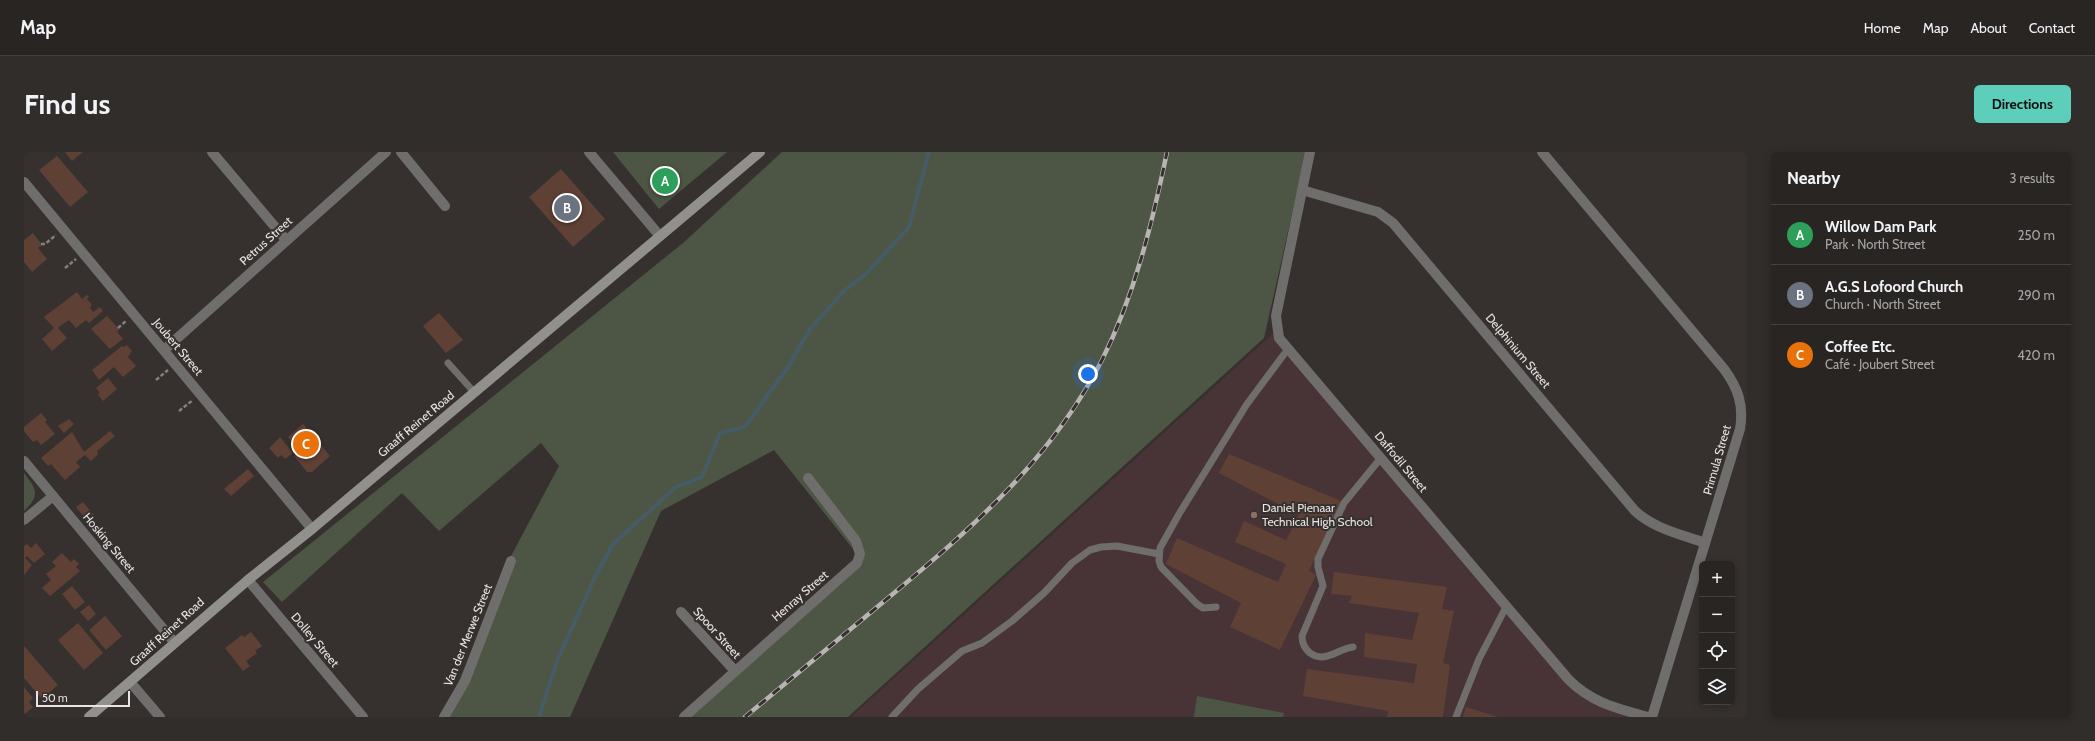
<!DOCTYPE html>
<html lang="en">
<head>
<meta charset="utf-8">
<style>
  :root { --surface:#282523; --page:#302d2b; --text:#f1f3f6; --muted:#a5a5a6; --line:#444241; --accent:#5dceb9 }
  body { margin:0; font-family:Cabin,sans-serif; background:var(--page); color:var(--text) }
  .controls { position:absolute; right:12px; bottom:12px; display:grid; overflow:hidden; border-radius:6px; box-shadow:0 2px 10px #0003 }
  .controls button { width:36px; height:36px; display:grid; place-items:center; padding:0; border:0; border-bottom:1px solid var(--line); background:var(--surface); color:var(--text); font:20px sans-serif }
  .scale { position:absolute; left:12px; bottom:10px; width:94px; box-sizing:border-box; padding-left:4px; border:2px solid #e7e4e3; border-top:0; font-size:11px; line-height:14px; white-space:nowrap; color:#e7e4e3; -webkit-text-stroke:3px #36312f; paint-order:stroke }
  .you { position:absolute; left:1064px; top:222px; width:14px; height:14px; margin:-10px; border:3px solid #fff; border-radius:50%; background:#1a73e8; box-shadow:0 0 0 6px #1a73e833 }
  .badge { display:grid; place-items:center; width:26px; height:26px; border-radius:50%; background:var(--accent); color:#fff; font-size:13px; font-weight:700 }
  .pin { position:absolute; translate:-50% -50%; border:2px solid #fff; box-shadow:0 1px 4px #0006 }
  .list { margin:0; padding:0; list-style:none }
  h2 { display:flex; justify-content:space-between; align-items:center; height:52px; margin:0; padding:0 16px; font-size:17px }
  h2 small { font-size:13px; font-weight:400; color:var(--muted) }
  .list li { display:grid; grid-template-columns:26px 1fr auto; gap:12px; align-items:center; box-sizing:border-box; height:60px; padding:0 16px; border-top:1px solid var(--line) }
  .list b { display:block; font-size:15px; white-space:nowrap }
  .list p { margin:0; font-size:13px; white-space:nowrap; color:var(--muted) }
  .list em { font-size:13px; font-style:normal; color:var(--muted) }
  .icon { flex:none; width:22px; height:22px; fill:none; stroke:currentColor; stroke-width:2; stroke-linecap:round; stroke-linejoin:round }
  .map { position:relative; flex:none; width:1723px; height:565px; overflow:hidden; border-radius:6px }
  header { display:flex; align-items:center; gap:24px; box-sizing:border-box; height:56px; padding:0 20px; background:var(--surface); border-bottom:1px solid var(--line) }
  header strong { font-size:19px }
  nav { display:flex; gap:22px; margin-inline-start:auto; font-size:14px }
  .intro { display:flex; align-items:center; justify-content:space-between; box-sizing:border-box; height:96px; padding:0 24px }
  h1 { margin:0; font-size:28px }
  .button { padding:10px 18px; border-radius:6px; background:var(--accent); color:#111; font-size:14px; font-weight:700 }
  main { display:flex; gap:24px; padding:0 24px }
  aside { flex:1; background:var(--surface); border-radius:6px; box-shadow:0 2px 10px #0003 }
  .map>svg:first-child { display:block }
  .education { fill:#483436 }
  .green { fill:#4d5644 }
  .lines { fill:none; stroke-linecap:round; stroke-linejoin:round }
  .stream { stroke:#455c66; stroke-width:4 }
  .building { fill:#5f4034 }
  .path { stroke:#84807f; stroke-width:2.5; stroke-dasharray:4 2; stroke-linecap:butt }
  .service { stroke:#706e6c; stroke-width:7 }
  .minor { stroke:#706e6c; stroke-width:10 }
  .tertiary { stroke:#706e6c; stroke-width:10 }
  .secondary { stroke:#92908d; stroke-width:10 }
  .rail-casing { stroke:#b8b4b3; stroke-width:4.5 }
  .rail { stroke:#36312f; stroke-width:3; stroke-dasharray:9; stroke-linecap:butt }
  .education-dot { fill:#8d6e63; stroke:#36312f; stroke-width:1.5 }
  .labels { text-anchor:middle; stroke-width:4; stroke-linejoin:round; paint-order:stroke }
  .street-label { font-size:12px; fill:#e7e4e3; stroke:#36312f }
  .poi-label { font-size:12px; fill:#e7e4e3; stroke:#36312f; text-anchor:start }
</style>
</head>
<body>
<header>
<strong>Map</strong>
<nav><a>Home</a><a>Map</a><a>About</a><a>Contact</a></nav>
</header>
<div class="intro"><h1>Find us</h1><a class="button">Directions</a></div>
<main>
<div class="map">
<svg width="1723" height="565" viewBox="0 0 1723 565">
  <rect width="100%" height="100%" fill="#36312f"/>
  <polygon class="education" points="1253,178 1569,547 1625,565 827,565"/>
  <g class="green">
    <polygon points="589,0 703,0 635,57"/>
    <polygon points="758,0 1282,0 1240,186 824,565 662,565 837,407 750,298 637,359 546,565 420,565 487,404 535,314 517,291 415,379 378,341 258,450 239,430 659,91"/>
    <path d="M0 321C13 337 16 344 0 359Z"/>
    <polygon points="1173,544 1260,561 1259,565 1170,565"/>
  </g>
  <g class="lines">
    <polyline class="stream" points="515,565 533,509 572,423 589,392 652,335 678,325 696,281 721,275 764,215 786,177 820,139 843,121 885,75 905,0"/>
  </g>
  <g class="building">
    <polygon points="41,0 59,0 48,9"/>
    <polygon points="33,4 64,40 46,55 15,18"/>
    <polygon points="537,17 581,67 549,95 505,45"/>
    <polygon points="9,81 18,93 14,96 23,107 8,120 0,110 0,88"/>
    <polygon points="53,140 58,147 63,143 65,145 63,147 68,153 66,156 69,160 76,155 79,159 65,171 62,168 52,176 45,168 36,174 34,176 43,186 28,199 18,187 30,176 20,165"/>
    <polygon points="415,161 439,188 422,201 399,174"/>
    <polygon points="83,164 94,176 95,178 93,180 99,187 86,197 67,177"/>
    <polygon points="103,193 108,199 104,205 112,214 99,225 90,215 75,228 68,218 98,194 100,195"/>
    <polygon points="84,226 93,237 79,249 74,243 76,241 72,236"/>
    <polygon points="17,261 23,268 21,270 31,282 17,293 13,288 9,290 0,279 0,275"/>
    <polygon points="45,267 50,272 40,281 34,274"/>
    <polygon points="279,272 306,304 288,320 283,320 270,304 275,300 264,285"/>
    <polygon points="86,279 91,284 73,299 74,302 67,309 61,303 52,310 56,315 41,328 27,312 24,314 17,306 48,280 60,300"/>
    <polygon points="256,285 269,301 261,307 257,303 254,306 245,296"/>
    <polygon points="1205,302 1317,349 1285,419 1292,423 1256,498 1206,475 1217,451 1142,412 1153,386 1254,430 1262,412 1211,390 1220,369 1262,388 1275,363 1195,321"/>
    <polygon points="224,317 230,324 207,344 200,337"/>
    <polygon points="59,350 70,363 63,369 52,355"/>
    <polygon points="12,391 21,402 10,411 3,404 1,406 8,413 0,423 0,394 3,392 7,396"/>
    <polygon points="38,401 47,410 50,407 55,412 52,415 56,419 26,444 18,436 27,428 22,422 32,414 28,410"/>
    <polygon points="1310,420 1423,435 1418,457 1430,459 1419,511 1426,513 1419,565 1363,565 1364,559 1279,544 1283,517 1390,531 1393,512 1340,505 1341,481 1388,488 1395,461 1325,451 1328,444 1307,442"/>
    <polygon points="48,434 61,450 51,458 38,442"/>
    <polygon points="65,453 72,462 64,469 56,460"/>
    <polygon points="81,464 98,484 82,498 65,478"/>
    <polygon points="54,471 79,501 60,518 34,488"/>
    <polygon points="227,480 238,494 231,499 233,501 222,509 226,514 219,519 201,496 218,483 220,485"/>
    <polygon points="0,494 34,533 18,547 0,526"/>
    <polygon points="0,535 9,546 5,550 9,555 0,563"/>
    <polygon points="1442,555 1474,565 1439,565"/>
  </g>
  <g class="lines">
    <g class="path">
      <polyline points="17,92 21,92 32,83"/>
      <polyline points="41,116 52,107"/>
      <polyline points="94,176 102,169"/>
      <polyline points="132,228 144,218"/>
      <polyline points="155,259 169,248"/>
    </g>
    <g class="service">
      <polyline points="424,211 450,240"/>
      <polyline points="1192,455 1179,456 1173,452 1137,415 1135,409 1136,396 1155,362 1223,252 1264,197"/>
      <path d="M1329 495C1313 497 1301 512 1286 501 1280 496 1278 491 1278 484L1299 434 1294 415V407L1320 351 1356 307"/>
      <polyline points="868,565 894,537 938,499 958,491 988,469 1020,441 1048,411 1066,398 1077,395 1093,394 1135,402"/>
      <polyline points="1432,565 1455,507 1482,455"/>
    </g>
    <g class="minor">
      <polyline points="188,0 262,88"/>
      <polyline points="377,0 421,54"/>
      <path d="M1286 0 1252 164 1255 186 1544 527C1568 551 1592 556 1624 565"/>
      <path d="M1518 0 1700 217C1714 236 1720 253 1716 277L1628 565"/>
      <polyline points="0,30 288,377"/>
      <path d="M1278 38 1354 60 1369 71 1611 359C1631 377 1656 382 1681 391"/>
      <polyline points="140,198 362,0"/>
      <polyline points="0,309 150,490"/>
      <polyline points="0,368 29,344"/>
      <polyline points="224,428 339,565"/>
      <polyline points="657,460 711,519"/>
      <polyline points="107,531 136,565"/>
      <polyline points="420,565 441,529 487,409"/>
      <polyline points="660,565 833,411 836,402 832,389 784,326"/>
    </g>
    <polyline class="tertiary" points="565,0 635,83"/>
    <polyline class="secondary" points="65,565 224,428 288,377 736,0"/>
    <g class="rail-casing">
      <path id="rail" d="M721 565C769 525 817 485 864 446 948 376 1027 308 1078 208 1111 142 1128 72 1143 0"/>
    </g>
    <use href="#rail" class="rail"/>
  </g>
  <circle class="education-dot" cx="1230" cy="363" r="4"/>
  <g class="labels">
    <g class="street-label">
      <text transform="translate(242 89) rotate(-42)" y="4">Petrus Street</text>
      <text transform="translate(154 195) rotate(50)" y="4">Joubert Street</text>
      <text transform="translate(1494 199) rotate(50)" y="4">Delphinium Street</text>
      <text transform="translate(392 272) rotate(-40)" y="4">Graaff Reinet Road</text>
      <text transform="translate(1693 308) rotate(-74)" y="4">Primula Street</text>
      <text transform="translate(1377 310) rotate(50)" y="4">Daffodil Street</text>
      <text transform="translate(85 391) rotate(50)" y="4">Hosking Street</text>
      <text transform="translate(776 444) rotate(-41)" y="4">Henray Street</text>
      <text transform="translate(143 480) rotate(-42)" y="4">Graaff Reinet Road</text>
      <text transform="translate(693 481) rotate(48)" y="4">Spoor Street</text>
      <text transform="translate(444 483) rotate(-68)" y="4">Van der Merwe Street</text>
      <text transform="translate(291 488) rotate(50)" y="4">Dolley Street</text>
    </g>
    <g class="poi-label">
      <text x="1238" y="360">Daniel Pienaar<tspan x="1238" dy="14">Technical High School</tspan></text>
    </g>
  </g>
</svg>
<div class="controls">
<button>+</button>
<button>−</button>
<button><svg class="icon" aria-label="locate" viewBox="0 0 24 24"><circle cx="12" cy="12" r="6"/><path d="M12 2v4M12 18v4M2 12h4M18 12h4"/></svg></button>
<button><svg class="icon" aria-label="layers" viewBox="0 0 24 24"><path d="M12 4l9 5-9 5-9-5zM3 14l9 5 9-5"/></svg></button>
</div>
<div class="scale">50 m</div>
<div class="you"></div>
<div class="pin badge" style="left:641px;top:29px;background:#2e9e5b">A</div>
<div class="pin badge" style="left:543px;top:56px;background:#6b7280">B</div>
<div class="pin badge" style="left:282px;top:292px;background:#e8710a">C</div>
</div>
<aside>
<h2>Nearby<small>3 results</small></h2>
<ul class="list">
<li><span class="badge" style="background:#2e9e5b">A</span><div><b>Willow Dam Park</b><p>Park · North Street</p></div><em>250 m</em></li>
<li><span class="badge" style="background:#6b7280">B</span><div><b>A.G.S Lofoord Church</b><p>Church · North Street</p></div><em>290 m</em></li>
<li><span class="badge" style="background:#e8710a">C</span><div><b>Coffee Etc.</b><p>Café · Joubert Street</p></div><em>420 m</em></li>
</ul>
</aside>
</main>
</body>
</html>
